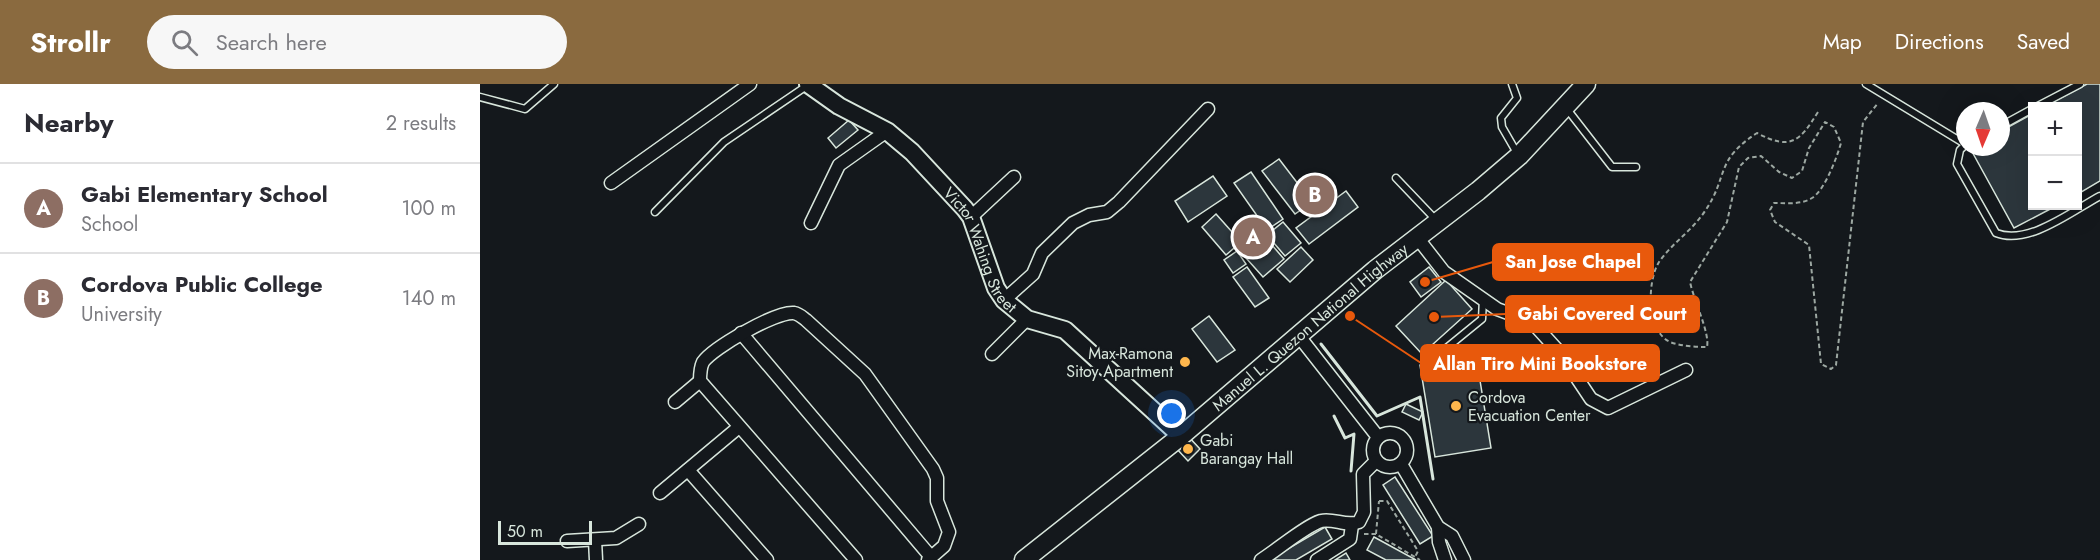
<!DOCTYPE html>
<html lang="en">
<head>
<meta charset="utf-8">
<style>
  :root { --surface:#fff; --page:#f7f7f7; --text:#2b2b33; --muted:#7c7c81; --line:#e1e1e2; --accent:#8a6a3f }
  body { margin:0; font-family:Jost,sans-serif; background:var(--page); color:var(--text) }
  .controls { position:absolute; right:18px; top:18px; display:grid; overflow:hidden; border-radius:0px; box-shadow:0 6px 24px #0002 }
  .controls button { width:54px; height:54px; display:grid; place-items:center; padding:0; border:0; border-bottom:2px solid var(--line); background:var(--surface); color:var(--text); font:30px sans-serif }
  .compass { position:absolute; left:1476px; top:18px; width:54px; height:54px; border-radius:50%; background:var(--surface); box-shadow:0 6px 24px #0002; rotate:182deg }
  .scale { position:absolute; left:18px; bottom:15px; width:94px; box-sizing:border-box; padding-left:6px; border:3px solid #d8e6dc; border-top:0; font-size:16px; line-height:21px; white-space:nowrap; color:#d8e6dc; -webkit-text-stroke:4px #14181c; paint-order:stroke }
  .you { position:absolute; left:692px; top:330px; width:21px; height:21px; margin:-15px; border:4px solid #fff; border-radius:50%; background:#1a73e8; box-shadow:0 0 0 9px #1a73e833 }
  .badge { display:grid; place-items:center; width:39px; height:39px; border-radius:50%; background:var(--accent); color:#fff; font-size:20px; font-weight:700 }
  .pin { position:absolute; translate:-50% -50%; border:3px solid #fff; box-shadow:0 2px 6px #0006 }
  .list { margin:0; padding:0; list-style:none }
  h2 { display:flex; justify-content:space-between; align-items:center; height:78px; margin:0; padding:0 24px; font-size:26px }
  h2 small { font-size:20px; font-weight:400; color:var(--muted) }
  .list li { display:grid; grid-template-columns:39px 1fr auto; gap:18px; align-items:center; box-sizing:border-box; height:90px; padding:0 24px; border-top:2px solid var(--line) }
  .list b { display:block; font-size:22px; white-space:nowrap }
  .list p { margin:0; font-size:20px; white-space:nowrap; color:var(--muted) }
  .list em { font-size:20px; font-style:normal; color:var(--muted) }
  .icon { flex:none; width:33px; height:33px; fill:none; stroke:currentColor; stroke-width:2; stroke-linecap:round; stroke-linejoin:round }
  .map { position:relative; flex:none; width:1620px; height:476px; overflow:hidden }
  header { display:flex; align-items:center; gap:36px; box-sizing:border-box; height:84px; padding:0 30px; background:var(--accent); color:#fff }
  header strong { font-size:28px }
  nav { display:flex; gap:33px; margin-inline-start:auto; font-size:21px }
  .search { width:420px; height:54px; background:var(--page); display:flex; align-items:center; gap:15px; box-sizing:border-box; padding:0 21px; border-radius:33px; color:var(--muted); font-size:22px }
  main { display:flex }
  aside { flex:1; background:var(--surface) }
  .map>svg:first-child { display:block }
  .building { fill:#2c363c; stroke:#d8e6dc; stroke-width:1.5 }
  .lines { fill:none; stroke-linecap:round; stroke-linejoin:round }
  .lane-casing { stroke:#d8e6dc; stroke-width:9 }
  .street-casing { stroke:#d8e6dc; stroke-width:15 }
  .secondary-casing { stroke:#d8e6dc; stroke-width:20 }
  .primary-casing { stroke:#d8e6dc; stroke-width:21 }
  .path { stroke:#9da8a2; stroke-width:2; stroke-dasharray:4.5 3; stroke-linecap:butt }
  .lane { stroke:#14181c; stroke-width:6 }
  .street { stroke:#14181c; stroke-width:12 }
  .secondary { stroke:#14181c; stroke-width:16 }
  .primary { stroke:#14181c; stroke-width:18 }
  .wall { stroke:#d8e6dc; stroke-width:3 }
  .poi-dot { fill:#ffb74d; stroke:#14181c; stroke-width:2 }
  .labels { text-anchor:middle; stroke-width:4.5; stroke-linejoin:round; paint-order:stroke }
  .street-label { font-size:16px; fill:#d8e6dc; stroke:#14181c }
  .poi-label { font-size:16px; fill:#d8e6dc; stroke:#14181c; text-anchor:start }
  .leader { fill:none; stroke:#e8590c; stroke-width:2 }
  .callout-dot { fill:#e8590c; stroke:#14181c; stroke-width:2 }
  .callout { fill:#e8590c; stroke:#e8590c; stroke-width:2 }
  .callout-label { font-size:18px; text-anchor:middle; font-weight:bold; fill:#fff }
</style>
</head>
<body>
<header>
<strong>Strollr</strong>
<div class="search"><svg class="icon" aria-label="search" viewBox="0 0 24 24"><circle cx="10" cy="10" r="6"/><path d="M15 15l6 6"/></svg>Search here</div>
<nav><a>Map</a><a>Directions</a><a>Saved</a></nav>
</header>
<main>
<aside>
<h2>Nearby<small>2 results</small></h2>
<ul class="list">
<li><span class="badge" style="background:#8d6e63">A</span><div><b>Gabi Elementary School</b><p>School</p></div><em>100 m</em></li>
<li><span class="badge" style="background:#8d6e63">B</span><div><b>Cordova Public College</b><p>University</p></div><em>140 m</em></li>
</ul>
</aside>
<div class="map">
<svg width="1620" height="476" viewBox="0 0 1620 476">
  <rect width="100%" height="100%" fill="#14181c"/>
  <g class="building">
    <polygon points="1607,0 1620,0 1620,97 1598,110 1598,22 1565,22"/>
    <polygon points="1552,30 1552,122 1576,122 1534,144 1490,64 1521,63 1521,47"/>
    <polygon points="369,36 378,46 356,64 348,54"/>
    <polygon points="799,75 832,118 815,130 782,87"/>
    <polygon points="771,88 803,135 787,146 754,99"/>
    <polygon points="733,92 747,112 708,138 695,117"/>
    <polygon points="866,107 878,123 829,160 816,144"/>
    <polygon points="736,130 761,158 746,171 722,143"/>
    <polygon points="803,138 821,159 805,172 787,151"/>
    <polygon points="779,146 804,175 783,193 758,165"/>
    <polygon points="821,163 833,176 810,198 797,185"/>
    <polygon points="757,167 766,180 753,189 744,176"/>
    <polygon points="767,183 789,214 775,223 753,193"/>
    <polygon points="949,183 961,198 941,213 930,198"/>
    <polygon points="966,196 992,225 942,270 916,242"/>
    <polygon points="729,232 755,266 737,278 712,245"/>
    <polygon points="996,272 1011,364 955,373 940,281"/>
    <polygon points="926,320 943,328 939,336 922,328"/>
    <polygon points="708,352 720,365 708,377 696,364"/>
    <polygon points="915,393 953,452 940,460 903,401"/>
    <polygon points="845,443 852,455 816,476 789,476"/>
    <polygon points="894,453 936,476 906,476 887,466"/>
    <polygon points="866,469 870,476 855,476"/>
  </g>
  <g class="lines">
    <g class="lane-casing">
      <g id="lane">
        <polyline points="1032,0 1037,14 1021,34 1022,43 1037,69"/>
        <polyline points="1386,0 1485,60"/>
        <polyline points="0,13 45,25 74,0"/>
        <polyline points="1558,22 1600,0"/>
        <polyline points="1087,25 1132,83 1156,83"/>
        <polyline points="1521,42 1552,25"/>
        <path d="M1485 61 1480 66 1477 80 1516 149C1548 162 1592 127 1620 112"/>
        <polyline points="916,94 956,136"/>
        <polyline points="175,128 244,58 328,1"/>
        <polyline points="964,266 1002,235 1003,215"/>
      </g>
    </g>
    <g class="street-casing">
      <g id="street">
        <polyline points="131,99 270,0"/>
        <polyline points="491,133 534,93"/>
        <polyline points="331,139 359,81 407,47"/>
        <polyline points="936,152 964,188 1017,225 1052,238 1081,270 1111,315 1128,324 1206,286"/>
        <polyline points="524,216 553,190 562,169 593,139 609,131 627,128 639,118 728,25"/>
        <polyline points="261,249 451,473"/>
        <polyline points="818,251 898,353"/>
        <polyline points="512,270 547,235"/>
        <polyline points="195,318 220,297"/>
        <circle cx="910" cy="366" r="17"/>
        <polyline points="921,380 958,443 972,452 984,476"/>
        <polyline points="208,386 287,476"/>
        <polyline points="180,409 259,343"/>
        <polyline points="958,443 959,458 965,476"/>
        <polyline points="115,456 116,476"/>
        <polyline points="87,457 136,454 159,440"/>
        <path d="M376 476 220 297C220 290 220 284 223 278 233 264 296 227 314 229 319 230 322 233 326 236L385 290 453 385 457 394V417L469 448 464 462 448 476"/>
        <path d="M781 476C797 466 825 442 841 437 854 434 866 443 879 438L884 428 883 390 896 377"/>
        <polyline points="837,476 870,455 872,441"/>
      </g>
    </g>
    <g class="secondary-casing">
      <g id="secondary">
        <path id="s1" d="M328 0 359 22 407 47 432 68 485 125 491 133 516 204 524 216 547 235 585 246 701 352"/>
      </g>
    </g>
    <g class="primary-casing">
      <g id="primary">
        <path id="s2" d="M544 476 701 352 895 186 998 107 1039 72 1106 0"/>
      </g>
    </g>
    <g class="path">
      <path d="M1338 28C1320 57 1311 67 1277 49 1234 77 1249 92 1225 127 1212 147 1192 159 1179 178 1167 197 1166 247 1190 258 1201 262 1215 263 1227 263 1230 249 1214 217 1210 198L1247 138 1259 83 1268 74 1281 72 1299 88 1312 94 1322 87 1329 64 1345 38 1354 43 1361 59C1357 73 1345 106 1332 114 1321 121 1306 119 1294 119L1290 126 1295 138 1329 161 1341 280 1351 285 1356 281 1383 38 1398 19"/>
      <polyline points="899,417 907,417 938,467 935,473"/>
      <polyline points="884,450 896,450 940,476"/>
      <polyline points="896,450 899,417"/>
    </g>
    <use href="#lane" class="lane"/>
    <use href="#street" class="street"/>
    <use href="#secondary" class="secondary"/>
    <use href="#primary" class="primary"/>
    <g class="wall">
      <polyline points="841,260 897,332 940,313 953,395"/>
      <polyline points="854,332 865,354 874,350 871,387"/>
    </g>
  </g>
  <g class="poi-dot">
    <circle cx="705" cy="278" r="6"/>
    <circle cx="976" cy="322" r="6"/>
    <circle cx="708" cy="365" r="6"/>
  </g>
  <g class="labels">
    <g class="street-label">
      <text dy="6" stroke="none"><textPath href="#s1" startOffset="246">Victor Wahing Street</textPath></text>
      <text dy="6" stroke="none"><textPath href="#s2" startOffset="369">Manuel L. Quezon National Highway</textPath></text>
    </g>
    <g class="poi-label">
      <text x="693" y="275" text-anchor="end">Max-Ramona<tspan x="693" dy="18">Sitoy Apartment</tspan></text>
      <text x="988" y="319">Cordova<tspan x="988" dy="18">Evacuation Center</tspan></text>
      <text x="720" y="362">Gabi<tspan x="720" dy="18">Barangay Hall</tspan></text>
    </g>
  </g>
  <path class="leader" d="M945 198L1013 178M954 233L1026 230M870 232L941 279"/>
  <g class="callout-dot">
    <circle cx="945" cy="198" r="6"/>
    <circle cx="954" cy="233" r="6"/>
    <circle cx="870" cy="232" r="6"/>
  </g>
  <g class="callout">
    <rect x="1013" y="160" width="160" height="36" rx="6"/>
    <rect x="1026" y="212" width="193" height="36" rx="6"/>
    <rect x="941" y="261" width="238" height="36" rx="6"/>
  </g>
  <g class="callout-label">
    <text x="1093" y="184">San Jose Chapel</text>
    <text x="1122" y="236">Gabi Covered Court</text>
    <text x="1060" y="286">Allan Tiro Mini Bookstore</text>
  </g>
</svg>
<div class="controls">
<button>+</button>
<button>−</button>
</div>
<svg class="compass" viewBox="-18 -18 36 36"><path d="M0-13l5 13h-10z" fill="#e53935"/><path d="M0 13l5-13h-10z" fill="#7c7c81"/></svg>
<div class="scale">50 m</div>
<div class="you"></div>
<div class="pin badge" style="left:773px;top:153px;background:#8d6e63">A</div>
<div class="pin badge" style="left:835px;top:111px;background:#8d6e63">B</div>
</div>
</main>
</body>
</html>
